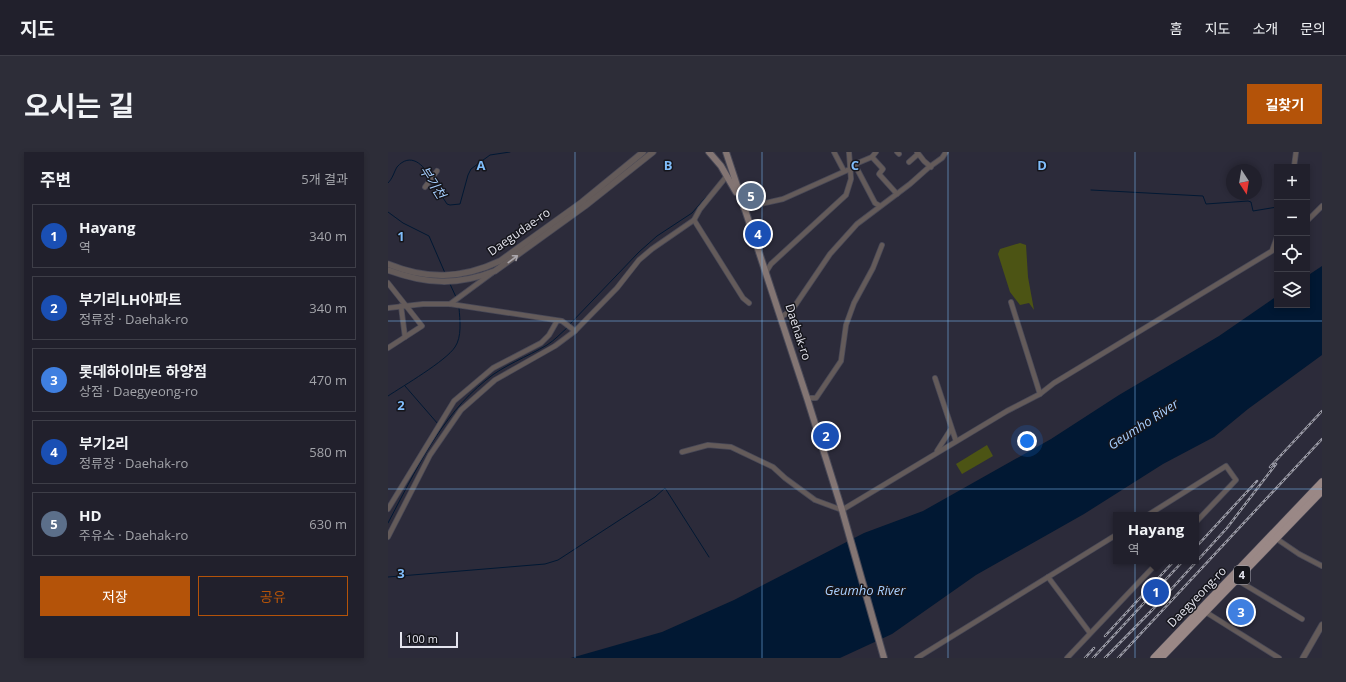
<!DOCTYPE html>
<html lang="ko">
<head>
<meta charset="utf-8">
<style>
  :root { --surface:#21202c; --page:#2d2d38; --text:#f1f3f6; --muted:#a2a3a9; --line:#3e3e48; --accent:#b45309 }
  body { margin:0; font-family:"Open Sans","Noto Sans KR",sans-serif; background:var(--page); color:var(--text) }
  .controls { position:absolute; right:12px; top:12px; display:grid; overflow:hidden; border-radius:0px; box-shadow:0 2px 6px #0003 }
  .controls button { width:36px; height:36px; display:grid; place-items:center; padding:0; border:0; border-bottom:1px solid var(--line); background:var(--surface); color:var(--text); font:20px sans-serif }
  .compass { position:absolute; left:838px; top:12px; width:36px; height:36px; border-radius:50%; background:var(--surface); box-shadow:0 2px 6px #0003; rotate:168deg }
  .scale { position:absolute; left:12px; bottom:10px; width:58px; box-sizing:border-box; padding-left:4px; border:2px solid #e4e4ee; border-top:0; font-size:11px; line-height:14px; white-space:nowrap; color:#e4e4ee; -webkit-text-stroke:3px #15151b; paint-order:stroke }
  .you { position:absolute; left:639px; top:289px; width:14px; height:14px; margin:-10px; border:3px solid #fff; border-radius:50%; background:#1a73e8; box-shadow:0 0 0 6px #1a73e833 }
  .badge { display:grid; place-items:center; width:26px; height:26px; border-radius:50%; background:var(--accent); color:#fff; font-size:13px; font-weight:700 }
  .pin { position:absolute; translate:-50% -50%; border:2px solid #fff; box-shadow:0 1px 4px #0006 }
  .popup { position:absolute; left:725px; top:360px; width:86px; height:52px; box-sizing:border-box; display:grid; place-content:center; border-radius:0px; background:var(--surface); filter:drop-shadow(0 1px 3px #0005); font-size:13px; white-space:nowrap; color:var(--muted) }
  .popup b { font-size:15px; color:var(--text) }
  .popup::after { content:''; position:absolute; left:50%; top:100%; margin-left:-8px; border:8px solid transparent; border-top-color:var(--surface) }
  .list { margin:0; padding:0; list-style:none }
  h2 { display:flex; justify-content:space-between; align-items:center; height:52px; margin:0; padding:0 16px; font-size:17px }
  h2 small { font-size:13px; font-weight:400; color:var(--muted) }
  .list li { display:grid; grid-template-columns:26px 1fr auto; gap:12px; align-items:center; box-sizing:border-box; height:64px; margin:0 8px 8px; padding:0 8px; border:1px solid var(--line); border-radius:0px }
  .list b { display:block; font-size:15px; white-space:nowrap }
  .list p { margin:0; font-size:13px; white-space:nowrap; color:var(--muted) }
  .list em { font-size:13px; font-style:normal; color:var(--muted) }
  .actions { display:flex; gap:8px; padding:12px 16px }
  .actions a { flex:1; padding:9px 0; border:1px solid var(--accent); border-radius:0px; text-align:center; font-size:14px; color:var(--accent) }
  .actions .main { background:var(--accent); color:#fff }
  .icon { flex:none; width:22px; height:22px; fill:none; stroke:currentColor; stroke-width:2; stroke-linecap:round; stroke-linejoin:round }
  .map { position:relative; flex:none; width:934px; height:506px; overflow:hidden; border-radius:0px }
  header { display:flex; align-items:center; gap:24px; box-sizing:border-box; height:56px; padding:0 20px; background:var(--surface); border-bottom:1px solid var(--line) }
  header strong { font-size:19px }
  nav { display:flex; gap:22px; margin-inline-start:auto; font-size:14px }
  .intro { display:flex; align-items:center; justify-content:space-between; box-sizing:border-box; height:96px; padding:0 24px }
  h1 { margin:0; font-size:28px }
  .button { padding:10px 18px; border-radius:0px; background:var(--accent); color:#fff; font-size:14px; font-weight:700 }
  main { display:flex; gap:24px; padding:0 24px }
  aside { flex:1; background:var(--surface); border-radius:0px; box-shadow:0 2px 6px #0003 }
  .map>svg:first-child { display:block }
  .green { fill:#4c5414 }
  .water { fill:#011833 }
  .lines { fill:none; stroke-linecap:round; stroke-linejoin:round }
  .stream { stroke:#011833; stroke-width:1 }
  .minor-casing { stroke:#494957; stroke-width:6 }
  .tertiary-casing { stroke:#494957; stroke-width:7 }
  .secondary-casing { stroke:#494957; stroke-width:8 }
  .primary-casing { stroke:#494957; stroke-width:8 }
  .minor { stroke:#645b5a; stroke-width:4.5 }
  .tertiary { stroke:#645b5a; stroke-width:5.5 }
  .secondary { stroke:#837573; stroke-width:6 }
  .primary { stroke:#9a8886; stroke-width:7 }
  .rail-casing { stroke:#9a9aa6; stroke-width:2.5 }
  .rail { stroke:#15151b; stroke-width:1; stroke-dasharray:3; stroke-linecap:butt }
  .oneway { stroke:#aaa6ab }
  .grid { fill:none; stroke:#80bdfa; stroke-width:1; stroke-opacity:0.55 }
  .labels { text-anchor:middle; stroke-width:3; stroke-linejoin:round; paint-order:stroke }
  .shield { fill:#15151b; stroke:#a6a6af; stroke-width:1 }
  .shield-label { font-size:11px; font-weight:bold; fill:#e4e4ee }
  .street-label { font-size:12px; fill:#e4e4ee; stroke:#15151b }
  .water-label { font-size:13px; font-style:italic; fill:#a7cfff; stroke:#15151b }
  .grid-label { font-size:13px; text-anchor:middle; font-weight:bold; fill:#80bdfa; stroke:#15151b; stroke-width:3; stroke-linejoin:round; paint-order:stroke }
</style>
</head>
<body>
<header>
<strong>지도</strong>
<nav><a>홈</a><a>지도</a><a>소개</a><a>문의</a></nav>
</header>
<div class="intro"><h1>오시는 길</h1><a class="button">길찾기</a></div>
<main>
<aside>
<h2>주변<small>5개 결과</small></h2>
<ul class="list">
<li><span class="badge" style="background:#1a4fb4">1</span><div><b>Hayang</b><p>역</p></div><em>340 m</em></li>
<li><span class="badge" style="background:#1a4fb4">2</span><div><b>부기리LH아파트</b><p>정류장 · Daehak-ro</p></div><em>340 m</em></li>
<li><span class="badge" style="background:#3f7fe0">3</span><div><b>롯데하이마트 하양점</b><p>상점 · Daegyeong-ro</p></div><em>470 m</em></li>
<li><span class="badge" style="background:#1a4fb4">4</span><div><b>부기2리</b><p>정류장 · Daehak-ro</p></div><em>580 m</em></li>
<li><span class="badge" style="background:#5c6f8a">5</span><div><b>HD</b><p>주유소 · Daehak-ro</p></div><em>630 m</em></li>
</ul>
<div class="actions"><a class="main">저장</a><a>공유</a></div>
</aside>
<div class="map">
<svg width="934" height="506" viewBox="0 0 934 506">
  <rect width="100%" height="100%" fill="#2c2b3a"/>
  <g class="green">
    <polygon points="632,91 638,93 640,125 646,158 641,151 632,153 622,140 610,102 612,97"/>
    <polygon points="599,293 605,304 574,322 568,312"/>
  </g>
  <polygon class="water" points="934,114 934,203 860,257 826,285 775,312 696,362 588,423 504,482 452,506 183,506 274,480 346,448 476,381 535,359 663,287 731,243 831,184 889,144 889,153 919,153 919,124"/>
  <g class="lines">
    <g class="stream">
      <polyline points="44,29 59,52 62,53 72,52 80,23 83,17 102,3 122,0"/>
      <path d="M0 31C5 26 6 20 9 15 22 0 36 12 42 26"/>
      <polyline points="703,38 815,44 818,52 860,49 863,50 865,59 889,55"/>
      <polyline points="0,60 15,71 41,84 57,121"/>
      <polyline points="62,132 68,145"/>
      <polyline points="182,172 251,100 269,84 304,61 318,45"/>
      <polyline points="17,234 50,272"/>
      <path d="M0 244C15 234 58 209 67 195 74 185 72 168 71 156"/>
      <path d="M0 371C27 320 52 265 98 228 116 213 139 205 159 193 167 188 173 181 180 175"/>
      <polyline points="0,425 157,412 170,408 267,345 277,336 321,405"/>
    </g>
    <g class="minor-casing">
      <g id="minor">
        <polyline points="446,0 456,19"/>
        <polyline points="509,0 511,2"/>
        <polyline points="529,0 536,9 543,15"/>
        <polyline points="484,5 495,17 491,22 509,42"/>
        <polyline points="521,10 530,2"/>
        <polyline points="465,13 484,5 488,0"/>
        <polyline points="467,13 487,51 492,54"/>
        <polyline points="906,15 908,0"/>
        <polyline points="37,35 49,19"/>
        <polyline points="355,56 395,47 462,17"/>
        <polyline points="306,68 355,146 361,151"/>
        <polyline points="919,69 934,54"/>
        <polyline points="378,120 383,112 458,43 463,27 461,0"/>
        <polyline points="0,131 34,174 0,196"/>
        <polyline points="62,152 104,121"/>
        <polyline points="13,154 17,185"/>
        <polyline points="0,156 35,152 62,152 174,169 187,179"/>
        <polyline points="393,165 404,158 442,102 469,72 522,32 540,16 554,6 558,0"/>
        <polyline points="547,226 568,289"/>
        <polyline points="652,242 666,231 884,99 889,85"/>
        <polyline points="419,246 428,246 453,209 458,173 466,151 485,116 494,93"/>
        <polyline points="549,299 563,277"/>
        <polyline points="294,300 320,293 343,295 385,315 397,326 427,348 454,358 619,259 652,242 623,150"/>
        <polyline points="0,357 66,249 105,216 153,191 161,183 169,169"/>
        <polyline points="760,363 838,314 848,328 808,370"/>
        <polyline points="0,385 42,303 73,258 107,228 167,194 187,179 229,136 251,108 264,97 306,68 312,57 338,25"/>
        <polyline points="889,387 911,402 934,414"/>
        <polyline points="660,425 702,481"/>
        <polyline points="849,428 914,467"/>
        <polyline points="816,459 891,506"/>
        <polyline points="529,506 728,383"/>
        <polyline points="679,506 771,409"/>
      </g>
    </g>
    <g class="tertiary-casing">
      <g id="tertiary">
        <path d="M0 112C39 128 74 127 112 109L194 50 255 0"/>
        <path d="M0 118C38 132 69 134 107 119L197 54 265 0"/>
        <polyline points="915,506 934,473"/>
      </g>
    </g>
    <g class="secondary-casing">
      <g id="secondary">
        <polyline points="321,0 333,14 348,40"/>
        <polyline points="338,0 419,246 454,358 496,506"/>
      </g>
    </g>
    <g class="primary-casing">
      <g id="primary">
        <polyline points="766,506 934,330"/>
        <polyline points="773,506 934,339"/>
      </g>
    </g>
    <use href="#minor" class="minor"/>
    <use href="#tertiary" class="tertiary"/>
    <use href="#secondary" class="secondary"/>
    <use href="#primary" class="primary"/>
    <g class="rail-casing">
      <g id="rail">
        <polyline points="882,315 934,259"/>
        <polyline points="808,395 869,329"/>
        <polyline points="717,484 786,409"/>
        <polyline points="697,506 706,496"/>
        <polyline points="705,506 795,409"/>
        <polyline points="717,506 768,454 839,376 888,312"/>
        <polyline points="730,506 934,287"/>
      </g>
    </g>
    <use href="#rail" class="rail"/>
  </g>
  <defs><path id="oneway-shaft" d="M-6 0H5M1.5-3L5.5 0L1.5 3" fill="none" stroke-width="1.6" stroke-linecap="round" stroke-linejoin="round"/></defs>
  <use class="oneway" href="#oneway-shaft" transform="translate(125 107) rotate(-37)"/>
  <path class="grid" d="M187 0V506M374 0V506M560 0V506M747 0V506M0 169H934M0 337H934"/>
  <g class="labels">
    <rect class="shield" x="846" y="414" width="16" height="18" rx="3"/>
    <g class="shield-label">
      <text x="854" y="427">4</text>
    </g>
    <g class="street-label">
      <text transform="translate(131 80) rotate(-35)" y="4">Daegudae-ro</text>
      <text transform="translate(410 180) rotate(72)" y="4">Daehak-ro</text>
      <text transform="translate(809 445) rotate(-46)" y="4">Daegyeong-ro</text>
    </g>
    <g class="water-label">
      <text transform="translate(45 30) rotate(57)" y="5">부기천</text>
      <text transform="translate(755 272) rotate(-33)" y="5">Geumho River</text>
      <text x="477" y="443">Geumho River</text>
    </g>
  </g>
  <g class="grid-label">
    <text x="93" y="18">A</text>
    <text x="280" y="18">B</text>
    <text x="467" y="18">C</text>
    <text x="654" y="18">D</text>
    <text x="13" y="89">1</text>
    <text x="13" y="258">2</text>
    <text x="13" y="426">3</text>
  </g>
</svg>
<div class="controls">
<button>+</button>
<button>−</button>
<button><svg class="icon" aria-label="locate" viewBox="0 0 24 24"><circle cx="12" cy="12" r="6"/><path d="M12 2v4M12 18v4M2 12h4M18 12h4"/></svg></button>
<button><svg class="icon" aria-label="layers" viewBox="0 0 24 24"><path d="M12 4l9 5-9 5-9-5zM3 14l9 5 9-5"/></svg></button>
</div>
<svg class="compass" viewBox="-18 -18 36 36"><path d="M0-13l5 13h-10z" fill="#e53935"/><path d="M0 13l5-13h-10z" fill="#a2a3a9"/></svg>
<div class="scale">100 m</div>
<div class="you"></div>
<div class="pin badge" style="left:768px;top:440px;background:#1a4fb4">1</div>
<div class="popup"><b>Hayang</b>역</div>
<div class="pin badge" style="left:438px;top:284px;background:#1a4fb4">2</div>
<div class="pin badge" style="left:853px;top:460px;background:#3f7fe0">3</div>
<div class="pin badge" style="left:370px;top:82px;background:#1a4fb4">4</div>
<div class="pin badge" style="left:363px;top:44px;background:#5c6f8a">5</div>
</div>
</main>
</body>
</html>
